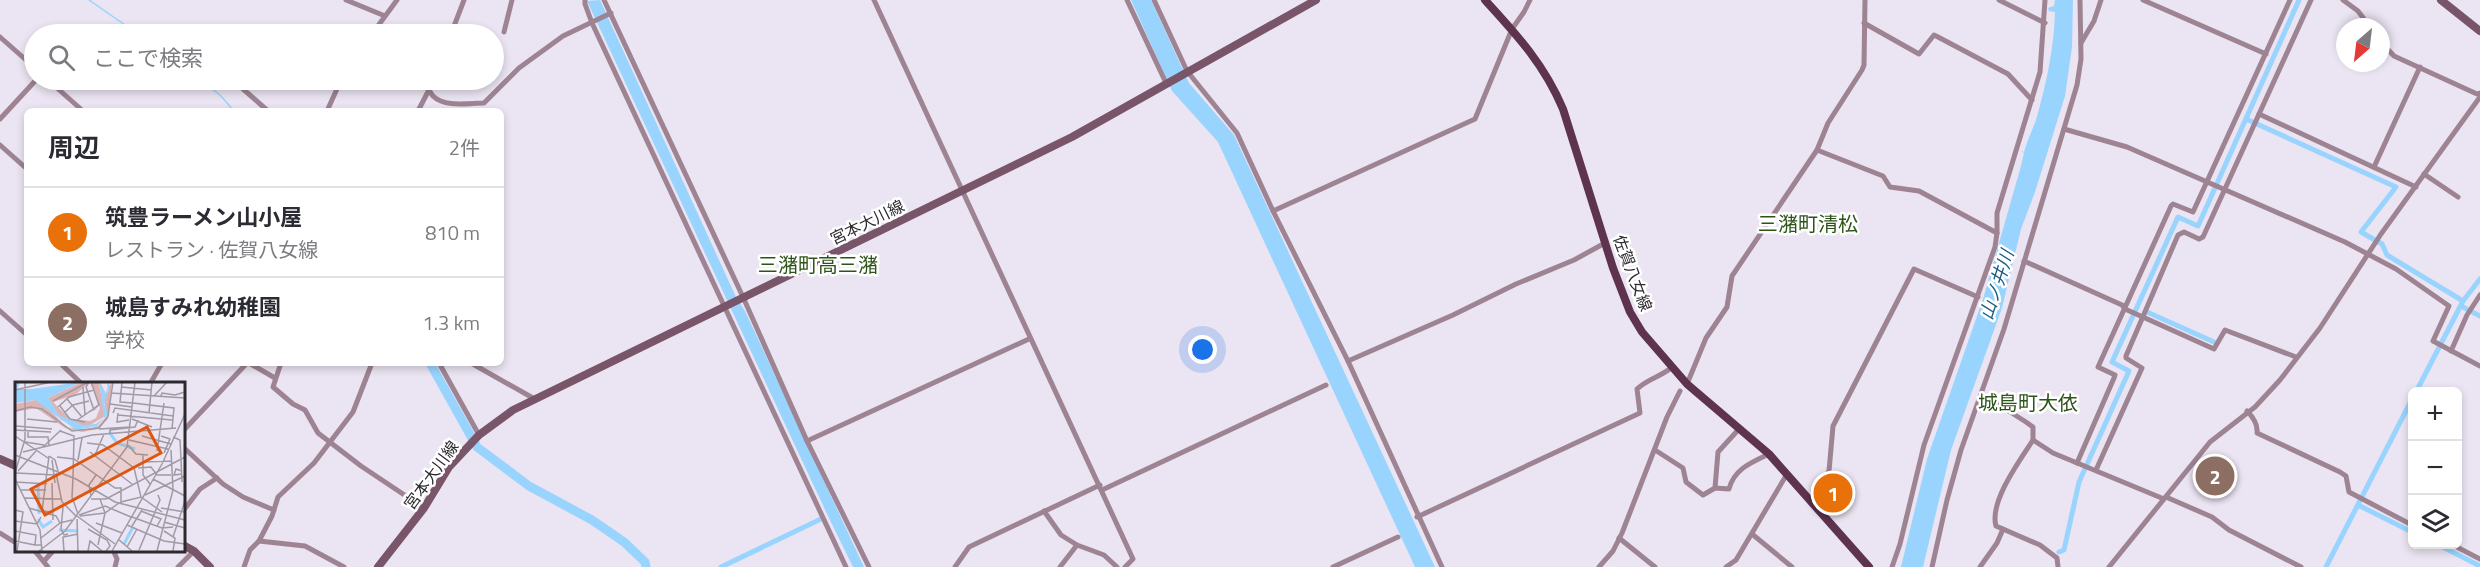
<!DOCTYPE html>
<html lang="ja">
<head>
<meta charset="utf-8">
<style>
  :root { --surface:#fff; --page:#f2f2f3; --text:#2b2b33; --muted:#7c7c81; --line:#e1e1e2; --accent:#111827 }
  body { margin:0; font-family:"Titillium Web","Noto Sans JP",sans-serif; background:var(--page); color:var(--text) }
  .controls { position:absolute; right:18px; bottom:18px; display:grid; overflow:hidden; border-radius:9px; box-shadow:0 3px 9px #0003 }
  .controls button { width:54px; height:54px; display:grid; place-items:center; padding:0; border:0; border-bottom:2px solid var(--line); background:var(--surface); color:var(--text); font:30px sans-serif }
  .compass { position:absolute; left:2336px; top:18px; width:54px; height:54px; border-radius:50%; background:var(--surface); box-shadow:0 3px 9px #0003; rotate:208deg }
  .you { position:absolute; left:1203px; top:350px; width:21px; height:21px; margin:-15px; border:4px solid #fff; border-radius:50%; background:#1a73e8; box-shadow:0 0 0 9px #1a73e833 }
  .badge { display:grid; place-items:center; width:39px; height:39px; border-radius:50%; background:var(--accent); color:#fff; font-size:20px; font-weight:700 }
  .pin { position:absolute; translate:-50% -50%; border:3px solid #fff; box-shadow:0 2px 6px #0006 }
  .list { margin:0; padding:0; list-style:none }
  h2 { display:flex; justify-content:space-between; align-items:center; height:78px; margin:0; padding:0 24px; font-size:26px }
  h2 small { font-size:20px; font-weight:400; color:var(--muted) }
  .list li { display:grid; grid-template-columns:39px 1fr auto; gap:18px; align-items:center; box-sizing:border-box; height:90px; padding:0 24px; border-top:2px solid var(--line) }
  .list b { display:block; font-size:22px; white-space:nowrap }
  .list p { margin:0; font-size:20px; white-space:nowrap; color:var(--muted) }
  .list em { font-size:20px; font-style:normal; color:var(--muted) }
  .icon { flex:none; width:33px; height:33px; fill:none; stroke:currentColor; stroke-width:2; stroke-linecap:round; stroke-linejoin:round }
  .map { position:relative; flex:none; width:2480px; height:567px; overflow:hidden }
  .search { position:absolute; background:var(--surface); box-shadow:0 3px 9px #0003; left:24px; top:24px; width:480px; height:66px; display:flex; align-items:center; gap:15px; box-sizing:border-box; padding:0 21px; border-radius:33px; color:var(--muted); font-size:22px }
  .panel { position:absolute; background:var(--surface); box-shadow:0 3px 9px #0003; left:24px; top:108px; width:480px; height:258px; border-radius:9px }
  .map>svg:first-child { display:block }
  .water { fill:#99d4fe }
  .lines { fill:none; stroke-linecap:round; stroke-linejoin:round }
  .stream { stroke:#99d4fe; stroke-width:1.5 }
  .canal { stroke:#99d4fe; stroke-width:5 }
  .river { stroke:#99d4fe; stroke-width:9 }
  .minor { stroke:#9e8492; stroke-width:5 }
  .secondary { stroke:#79556a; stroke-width:8 }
  .primary { stroke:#5e334e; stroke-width:8 }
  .labels { text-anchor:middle; stroke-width:5; stroke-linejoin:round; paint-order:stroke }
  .street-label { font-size:16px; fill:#2c2a2f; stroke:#fff }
  .water-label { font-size:18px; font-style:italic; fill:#195c84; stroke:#fff }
  .quarter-label { font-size:20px; fill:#2c5419; stroke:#fff }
  .inset-river { fill:none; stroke:#99d4fe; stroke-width:3 }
  .inset-road { fill:none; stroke:#9f9aa4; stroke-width:1.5 }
  .view { fill:#df570e; fill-opacity:0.15; stroke:#df570e; stroke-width:3 }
  .inset-edge { fill:none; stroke:#2c2a2f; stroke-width:3 }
</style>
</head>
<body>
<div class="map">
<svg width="2480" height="567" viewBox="0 0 2480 567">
  <rect width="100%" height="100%" fill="#ebe4f2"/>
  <g class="water">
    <polygon points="600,0 735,295 745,311 864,567 853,567 828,516 587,1"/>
    <polygon points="1131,0 1151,0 1189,83 1234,135 1435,567 1415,567 1218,142 1172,91"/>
    <path d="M2055 0H2073L2072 47 2065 96 2035 192 2021 229 2002 308 1951 450 1923 567H1901L1927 459 1983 299 2021 166 2024 153 2021 151 2024 152C2027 141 2032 131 2036 120 2046 85 2054 49 2055 12L2049 11 2048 8 2054 6Z"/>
  </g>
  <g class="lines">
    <g class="stream">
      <polyline points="89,0 138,34"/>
      <polyline points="201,80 221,96 234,111"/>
    </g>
    <g class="canal">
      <polyline points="2246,119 2396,187 2361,232 2382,244 2387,255 2463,301"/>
      <polyline points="2461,306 2480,316"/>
      <polyline points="2147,312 2214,342"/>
      <polyline points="2416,392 2463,301 2480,279"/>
      <polyline points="2358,505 2412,532"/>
      <polyline points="2437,544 2480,566"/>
      <polyline points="2059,552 2064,550 2079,482 2129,371 2112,362 2178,217 2198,226 2299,0"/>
      <polyline points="721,567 821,519"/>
      <polyline points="2326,567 2412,399"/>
    </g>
    <polyline class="river" points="430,363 477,447 529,486 592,520 624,542 645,562 646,567"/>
    <g class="minor">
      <polyline points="346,0 385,16"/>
      <polyline points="585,0 585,4 592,23 846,567"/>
      <polyline points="604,0 743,297 807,441 869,567"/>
      <polyline points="874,0 1133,559 1125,567"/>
      <polyline points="1127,0 1166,83"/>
      <polyline points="1154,0 1187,71 1237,133 1273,211 1348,361 1442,567"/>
      <polyline points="1999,0 2045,23"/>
      <polyline points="2143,0 2266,54"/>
      <polyline points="2343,0 2358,11 2370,27"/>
      <polyline points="1864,23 1919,54 1934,35 1938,37 2008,74 2032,100"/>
      <polyline points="504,32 512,0"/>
      <polyline points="372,34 397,0"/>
      <polyline points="451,34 464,0"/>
      <polyline points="0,37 34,67"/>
      <polyline points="2381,42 2394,56 2477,94 2480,93"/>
      <polyline points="2081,43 2094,21 2101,0"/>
      <polyline points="48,80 83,111"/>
      <path d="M417 80C426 84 427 88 433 96 445 108 469 103 484 103L519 68 563 36 611 13"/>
      <polyline points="243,89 268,111"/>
      <polyline points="327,111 341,80"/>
      <polyline points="418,111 434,80"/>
      <polyline points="2259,114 2416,187"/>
      <polyline points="0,119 36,80"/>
      <polyline points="2064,129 2127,147 2345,242 2396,269 2449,306 2433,341 2480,366"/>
      <polyline points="0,145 27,169"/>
      <polyline points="1817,150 1883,176 1890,187 1919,191 1997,233"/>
      <polyline points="2374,167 2420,67"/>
      <polyline points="2424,174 2458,197"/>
      <polyline points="1273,211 1475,119 1512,29 1524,12 1530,0"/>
      <polyline points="2024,261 2122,305 2125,309 2214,349 2225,330 2296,357"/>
      <polyline points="0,311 27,335"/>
      <polyline points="2451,351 2467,315 2480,295"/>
      <polyline points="1348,361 1453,315 1516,284 1574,260 1605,243"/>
      <polyline points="60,363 82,384"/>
      <polyline points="249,363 275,378"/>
      <polyline points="281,363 273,387 293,404 305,410 318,433 361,466 424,508"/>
      <polyline points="439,363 479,435"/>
      <polyline points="471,363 533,398"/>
      <polyline points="150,384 162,363"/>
      <polyline points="1687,384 1706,338 1727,307 1732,276 1817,150 1828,123 1862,70 1864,65 1865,0"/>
      <path d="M1982 394 2026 422 2033 427V440C2020 460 1989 502 1996 526L2040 545 2057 558 2058 567"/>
      <path d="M2247 411C2253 417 2258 425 2257 433L2340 472 2346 476 2349 492 2412 525"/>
      <polyline points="183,431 247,363"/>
      <polyline points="2033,440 2053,453 2164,499"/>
      <polyline points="807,441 1029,339"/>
      <polyline points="183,447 223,484 243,497 274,510"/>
      <path d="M1655 450 1683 468 1686 482 1703 495 1715 488 1729 489C1734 469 1752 462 1769 454"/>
      <polyline points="2077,463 2114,378 2115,375 2098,367 2171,206 2173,204 2193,212 2290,0"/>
      <polyline points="2096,470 2142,368 2126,358 2126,356 2178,235 2184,232 2199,239 2203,237 2311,0"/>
      <polyline points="1715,488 1718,452 1739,429"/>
      <polyline points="1102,490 1326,385"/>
      <polyline points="2166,497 2212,517 2229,530 2301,567"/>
      <polyline points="1811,501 1829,471 1833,426 1914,269 1978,297"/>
      <polyline points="183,511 200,489 217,478"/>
      <polyline points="1044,511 1061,535 1077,545"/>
      <path d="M1417 517 1640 413 1637 389C1647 379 1660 377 1671 368"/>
      <polyline points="0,533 16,543"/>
      <polyline points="1752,534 1792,567"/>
      <polyline points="1619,538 1655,567"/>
      <polyline points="259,541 305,546 344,567"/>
      <polyline points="2451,544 2480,559"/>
      <polyline points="34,550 48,567"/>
      <polyline points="113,550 117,559 115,567"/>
      <polyline points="44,561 54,550"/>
      <polyline points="178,567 194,551"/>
      <polyline points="244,567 250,550 259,541 272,516 278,497 314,463 353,412 372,363"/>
      <polyline points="955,567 969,547 1100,485"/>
      <polyline points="1060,567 1077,545 1104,555 1117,567"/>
      <polyline points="1333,567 1398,537"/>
      <polyline points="1599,567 1613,551 1622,533 1667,417 1680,391"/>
      <polyline points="1726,567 1736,560 1787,474"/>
      <polyline points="1892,567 1900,544 1924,445 1995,247 1997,233 1997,213 2040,72 2045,0"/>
      <polyline points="1932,567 1947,500 1961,450 2004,329 2077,85 2081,59 2080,0"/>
      <polyline points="1980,567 1997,543 2003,529"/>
      <polyline points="2109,567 2210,442 2255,407 2280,380 2320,328 2381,234 2480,97"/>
    </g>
    <g class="secondary">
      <polyline points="2441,0 2480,31"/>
      <polyline points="0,459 16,466"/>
      <polyline points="183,545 194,551 210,567"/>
      <polyline points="378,567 424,508 449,467 479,435 513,410 1072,137 1316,0"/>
    </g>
    <path class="primary" d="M1485 0C1517 35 1544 64 1563 109L1613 268 1630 312 1642 332 1687 384 1769 454 1869 567"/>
  </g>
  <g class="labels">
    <g class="street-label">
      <text transform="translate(867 222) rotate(-26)" y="6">宮本大川線</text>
      <text transform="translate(1633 273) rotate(69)" y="6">佐賀八女線</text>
      <text transform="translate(431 475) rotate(-54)" y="6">宮本大川線</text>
    </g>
    <g class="water-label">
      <text transform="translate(1997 285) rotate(-72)" y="6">山ノ井川</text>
    </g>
    <g class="quarter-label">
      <text x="1808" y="231">三潴町清松</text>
      <text x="818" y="272">三潴町高三潴</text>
      <text x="2028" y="410">城島町大依</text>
    </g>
  </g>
  <g transform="translate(15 382)">
    <rect width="170" height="170" fill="#ebe4f2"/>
    <path d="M67 0H75L60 13 38 20 55 37 75 39 81 36 85 26 84 23 82 26 80 28 73 31 84 21 76 0H85L90 10 97 0 93 37 83 47 67 50 50 46 21 26 0 30V22L25 17 51 45 69 48 83 44 92 35 89 18 94 8V6L89 11 84 2 90 34 72 45 46 38 33 16Z" fill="#dfb2b3"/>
    <path d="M1 0H5L2 7H17L66 0 33 16 44 33 68 43 81 42 89 36 84 0 90 11 93 8 92 1 94 0V8L89 20 94 19 89 22 93 32 82 44 61 48 20 18 0 21Z" fill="#99d4fe"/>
    <path class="inset-river" d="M94 50 102 61 120 67M23 101 24 132M23 137 28 145 37 139M44 148 63 149M109 162 118 145"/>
    <path class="inset-road" d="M74 0 71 5 79 28M107 0 105 20 118 21M68 5 70 33M106 5 137 8M0 8 36 0M96 11 170 16M139 14 152 0M146 14 147 11 160 13 170 10M52 17 67 35M38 19 73 0M118 21 159 26 157 47M95 22 117 25M45 24 55 37 70 40M43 25 54 15 79 8M0 29 15 25 27 27 57 49 84 46 93 34 98 0M49 31 58 23 74 19M98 31 100 26 158 34M103 31 102 40 114 38M134 31 137 0M103 33 157 38M12 37 42 40M117 37 137 45M61 39 84 23 76 0M1 44 37 47M84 47 115 45M0 48 36 50M13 49V55H33L34 63M45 49 59 54 58 95M95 51V48L120 45 123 38M0 54 33 76M127 54 156 62M146 54 155 57 149 71M158 55 165 58 166 77M114 58 153 67M10 60 29 63M72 61 88 63 119 86 126 115M113 63 121 72 133 73M28 65 46 48M142 69 149 21M8 70 77 53 161 46M75 70 117 102M0 73 61 97 100 120 170 138M80 73 89 52M128 73V93L135 102M34 74 27 129 38 130M34 74 40 78 43 89M42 75 59 77 100 106H106V121M166 77 167 100M37 78 40 101M63 78 67 56M128 80 156 79M123 86 136 85 142 93H156M3 89 21 69M0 91 10 57V0M1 91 41 93M41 91 47 120 61 134M167 92 159 93 161 87 167 89M58 96 57 115 63 132M0 97 25 148 27 169M138 97 170 114M1 100 32 102M37 101 38 138M6 108H31M130 113 170 94M76 114 74 103 81 93M10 116 46 117M76 117H91L170 75M106 120 126 115 147 130M48 125 46 147 49 153 53 152M14 126 41 134 45 141 57 138M146 126 170 130M0 128 8 130 2 169M126 129 146 137 142 144M64 133 90 124 116 135M62 134 100 162M65 134 90 131 104 121M117 135 147 146 158 145M62 137 63 169M0 139 22 142 26 135M149 140 170 146M81 141 107 151M112 143 149 159 170 162M117 144 127 128M73 147 92 158 95 164 91 169M0 149 21 153 20 163H26M149 149 160 156 158 169M158 155 170 119M26 156 45 141M103 157 117 169M0 159 20 163M83 163 90 131 85 117M112 165 122 147M124 168 145 118 143 113M24 169 50 149 112 65 120 0M49 169 48 155 63 152M73 169 75 159 87 169M97 169 147 82 170 32M142 169 158 108 156 68"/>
    <path class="view" d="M132 45 146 71 30 133 16 107Z"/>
    <rect width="170" height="170" class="inset-edge"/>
  </g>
</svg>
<div class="controls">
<button>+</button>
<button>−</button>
<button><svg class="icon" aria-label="layers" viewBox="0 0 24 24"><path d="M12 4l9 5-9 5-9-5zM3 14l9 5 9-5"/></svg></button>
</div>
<svg class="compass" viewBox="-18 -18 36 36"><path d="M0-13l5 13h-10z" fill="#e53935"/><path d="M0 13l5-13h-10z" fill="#7c7c81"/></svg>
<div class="you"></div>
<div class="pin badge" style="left:1833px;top:493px;background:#e8710a">1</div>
<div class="pin badge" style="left:2215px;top:476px;background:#8d6e63">2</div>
<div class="search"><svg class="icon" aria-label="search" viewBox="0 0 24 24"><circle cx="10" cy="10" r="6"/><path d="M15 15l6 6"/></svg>ここで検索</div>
<section class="panel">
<h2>周辺<small>2件</small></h2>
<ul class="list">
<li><span class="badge" style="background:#e8710a">1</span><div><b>筑豊ラーメン山小屋</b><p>レストラン · 佐賀八女線</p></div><em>810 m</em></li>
<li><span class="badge" style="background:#8d6e63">2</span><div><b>城島すみれ幼稚園</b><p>学校</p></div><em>1.3 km</em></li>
</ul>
</section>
</div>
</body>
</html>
